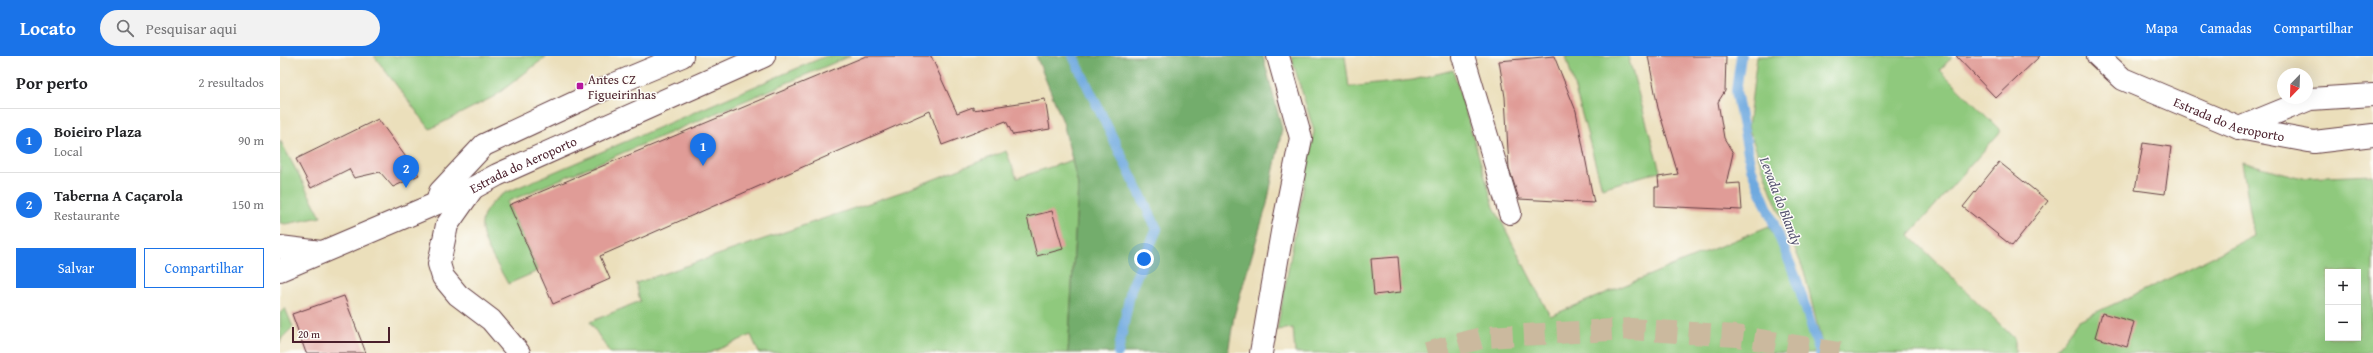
<!DOCTYPE html>
<html lang="pt">
<head>
<meta charset="utf-8">
<style>
  :root { --surface:#fff; --page:#f2f2f2; --text:#202124; --muted:#757577; --line:#e0e0e0; --accent:#1a73e8 }
  body { margin:0; font-family:"Gentium Book Plus",serif; background:var(--page); color:var(--text) }
  .controls { position:absolute; right:12px; bottom:12px; display:grid; overflow:hidden; border-radius:0px; box-shadow:0 4px 16px #0002 }
  .controls button { width:36px; height:36px; display:grid; place-items:center; padding:0; border:0; border-bottom:1px solid var(--line); background:var(--surface); color:var(--text); font:20px sans-serif }
  .compass { position:absolute; left:1997px; top:12px; width:36px; height:36px; border-radius:50%; background:var(--surface); box-shadow:0 4px 16px #0002; rotate:203deg }
  .scale { position:absolute; left:12px; bottom:10px; width:98px; box-sizing:border-box; padding-left:4px; border:2px solid #4a1f2b; border-top:0; font-size:11px; line-height:14px; white-space:nowrap; color:#4a1f2b; -webkit-text-stroke:3px #fdfcf7; paint-order:stroke }
  .you { position:absolute; left:864px; top:203px; width:14px; height:14px; margin:-10px; border:3px solid #fff; border-radius:50%; background:#1a73e8; box-shadow:0 0 0 6px #1a73e833 }
  .badge { display:grid; place-items:center; width:26px; height:26px; border-radius:50%; background:var(--accent); color:#fff; font-size:13px; font-weight:700 }
  .pin { position:absolute; translate:-50% -33px; filter:drop-shadow(0 1px 2px #0008) }
  .pin::after { content:''; position:absolute; top:21px; width:14px; height:12px; background:inherit; clip-path:polygon(0 0,100% 0,50% 100%) }
  .list { margin:0; padding:0; list-style:none }
  h2 { display:flex; justify-content:space-between; align-items:center; height:52px; margin:0; padding:0 16px; font-size:17px }
  h2 small { font-size:13px; font-weight:400; color:var(--muted) }
  .list li { display:grid; grid-template-columns:26px 1fr auto; gap:12px; align-items:center; box-sizing:border-box; height:64px; padding:0 16px; border-top:1px solid var(--line) }
  .list b { display:block; font-size:15px; white-space:nowrap }
  .list p { margin:0; font-size:13px; white-space:nowrap; color:var(--muted) }
  .list em { font-size:13px; font-style:normal; color:var(--muted) }
  .actions { display:flex; gap:8px; padding:12px 16px }
  .actions a { flex:1; padding:9px 0; border:1px solid var(--accent); border-radius:0px; text-align:center; font-size:14px; color:var(--accent) }
  .actions .main { background:var(--accent); color:#fff }
  .icon { flex:none; width:22px; height:22px; fill:none; stroke:currentColor; stroke-width:2; stroke-linecap:round; stroke-linejoin:round }
  .map { position:relative; flex:none; width:2093px; height:297px; overflow:hidden }
  header { display:flex; align-items:center; gap:24px; box-sizing:border-box; height:56px; padding:0 20px; background:var(--accent); color:#fff }
  header strong { font-size:19px }
  nav { display:flex; gap:22px; margin-inline-start:auto; font-size:14px }
  .search { width:280px; height:36px; background:var(--page); display:flex; align-items:center; gap:10px; box-sizing:border-box; padding:0 14px; border-radius:22px; color:var(--muted); font-size:15px }
  main { display:flex }
  aside { flex:1; background:var(--surface) }
  .map>svg:first-child { display:block }
  .green { fill:#8fc97d; stroke:#6c7454; fill-rule:evenodd }
  .forest { fill:#73ad6c; stroke:#5e664c }
  .lines { fill:none; stroke-linecap:round; stroke-linejoin:round }
  .stream { stroke:#6ea9df; stroke-width:10 }
  .building { fill:#e09c97 }
  .major-tunnel { stroke:#cbb99e; stroke-width:22; stroke-dasharray:22 11; stroke-linecap:butt }
  .minor-casing { stroke:#623c41; stroke-width:24 }
  .major-casing { stroke:#623c41; stroke-width:24 }
  .minor { stroke:#fff; stroke-width:22 }
  .major { stroke:#fff; stroke-width:22 }
  .poi-dot { fill:#b5179e; stroke:#fdfcf7; stroke-width:1.5 }
  .labels { text-anchor:middle; stroke-width:3; stroke-linejoin:round; paint-order:stroke }
  .poi-label { font-size:13px; fill:#4a1f2b; stroke:#fdfcf7; text-anchor:start }
  .street-label { font-size:13px; fill:#4a1f2b; stroke:#fdfcf7 }
  .water-label { font-size:14px; font-style:italic; fill:#585673; stroke:#fdfcf7 }
</style>
</head>
<body>
<header>
<strong>Locato</strong>
<div class="search"><svg class="icon" aria-label="search" viewBox="0 0 24 24"><circle cx="10" cy="10" r="6"/><path d="M15 15l6 6"/></svg>Pesquisar aqui</div>
<nav><a>Mapa</a><a>Camadas</a><a>Compartilhar</a></nav>
</header>
<main>
<aside>
<h2>Por perto<small>2 resultados</small></h2>
<ul class="list">
<li><span class="badge">1</span><div><b>Boieiro Plaza</b><p>Local</p></div><em>90 m</em></li>
<li><span class="badge">2</span><div><b>Taberna A Caçarola</b><p>Restaurante</p></div><em>150 m</em></li>
</ul>
<div class="actions"><a class="main">Salvar</a><a>Compartilhar</a></div>
</aside>
<div class="map">
<svg width="2093" height="297" viewBox="0 0 2093 297">
  <rect width="100%" height="100%" fill="#fdfcf7"/>
  <filter id="ink" filterUnits="userSpaceOnUse"><feTurbulence type="fractalNoise" baseFrequency=".025" numOctaves="2"/><feDisplacementMap in="SourceGraphic" scale="8" xChannelSelector="R" yChannelSelector="G"/><feConvolveMatrix kernelMatrix="1 2 1 2 8 2 1 2 1" color-interpolation-filters="sRGB"/></filter>
  <filter id="wash" filterUnits="userSpaceOnUse"><feTurbulence type="fractalNoise" baseFrequency=".012" numOctaves="4" result="noise"/><feDisplacementMap in="SourceGraphic" scale="16" xChannelSelector="R" yChannelSelector="G"/><feGaussianBlur stdDeviation="0.9" result="paint"/><feColorMatrix in="noise" values="0 0 0 0 0 0 0 0 0 0 0 0 0 0 0 0 0 1.4 0 .05"/><feComposite in="paint" operator="in"/></filter>
  <g filter="url(#wash)">
    <rect width="100%" height="100%" fill="#ebdfbb"/>
    <g class="green">
      <polygon points="94,0 267,0 215,40 150,73"/>
      <path d="M546 0H570L227 146 258 215 228 228C210 193 181 165 225 137Z"/>
      <polygon points="1011,0 1065,0 1069,31 1133,24 1173,14 1214,151 1270,260 1489,170 1516,222 1537,297 1015,297 1013,272 997,274 1034,75"/>
      <polygon points="1286,0 1348,0 1380,115 1322,132"/>
      <polygon points="1477,0 1673,0 1660,14 1721,75 1629,179 1735,283 1735,297 1544,297 1524,215 1491,135 1468,71"/>
      <polygon points="0,84 41,161 6,168 0,167"/>
      <polygon points="726,95 737,122 792,104 798,129 788,297 479,297 471,279 430,297 330,297 310,266 360,245 356,227 624,135"/>
      <path d="M1962 106 2023 122 2093 119V297H1774L1799 264 1880 227 1974 180ZM2048 216H2078V282H2048Z"/>
      <polygon points="5,252 13,271 2,282 0,287 0,257"/>
    </g>
    <polygon class="forest" points="756,0 983,0 1002,73 987,148 954,260 948,297 788,297 798,129 783,66"/>
    <g class="lines">
      <g class="stream">
        <polyline points="793,0 877,173 851,233 838,297"/>
        <polyline points="1461,0 1456,35 1471,112 1516,222 1540,297"/>
      </g>
    </g>
    <g id="blocks">
      <g class="building">
        <polygon points="586,0 651,0 677,57 693,51 693,54 765,43 770,73 733,79 726,65 662,89 650,55 320,200 330,223 273,248 229,149"/>
        <polygon points="1274,0 1296,55 1314,147 1239,143 1229,112 1225,41 1219,5"/>
        <polygon points="1368,0 1446,0 1445,35 1438,46 1444,82 1453,97 1446,128 1460,127 1462,154 1375,150 1375,131 1379,131 1378,121 1398,118 1378,52"/>
        <polygon points="1676,0 1760,0 1716,42"/>
        <polygon points="98,63 139,119 113,131 100,116 74,122 69,113 31,132 16,103"/>
        <polygon points="1863,87 1891,91 1885,138 1855,134"/>
        <polygon points="1719,106 1768,145 1732,190 1683,151"/>
        <polygon points="772,155 783,193 757,200 747,161"/>
        <polygon points="1118,201 1121,236 1094,239 1091,203"/>
        <polygon points="64,240 86,297 26,297 12,258"/>
        <polygon points="1822,257 1854,266 1847,291 1815,281"/>
      </g>
    </g>
  </g>
  <g filter="url(#ink)">
    <use href="#blocks" fill-opacity="0" stroke="#623c41" stroke-width="1"/>
    <g class="lines">
      <polyline class="major-tunnel" points="1147,297 1205,281 1351,273 1456,280 1559,297"/>
      <g class="minor-casing">
        <g id="minor">
          <polyline points="1183,0 1230,157"/>
          <polyline points="1959,72 2030,43 2093,39"/>
          <polyline points="193,132 167,169 159,208 163,221 178,239 211,264 239,297"/>
          <polyline points="157,147 160,136 204,89 335,28 402,0"/>
          <polyline points="0,191 41,196"/>
          <polyline points="981,297 1002,176 1021,82 998,0"/>
        </g>
      </g>
      <g class="major-casing">
        <g id="major">
          <path id="s1" d="M1818 0 1843 23 1959 72 2034 86 2093 79"/>
          <path id="s2" d="M0 214 193 132 217 119 484 0"/>
        </g>
      </g>
      <use href="#minor" class="minor"/>
      <use href="#major" class="major"/>
    </g>
  </g>
  <rect class="poi-dot" x="296" y="26" width="8" height="8" rx="2"/>
  <g class="labels">
    <g class="poi-label">
      <text x="308" y="28">Antes CZ<tspan x="308" dy="15">Figueirinhas</tspan></text>
    </g>
    <g class="street-label">
      <text dy="5" stroke="none"><textPath href="#s1" startOffset="148">Estrada do Aeroporto</textPath></text>
      <text dy="5" stroke="none"><textPath href="#s2" startOffset="265">Estrada do Aeroporto</textPath></text>
    </g>
    <g class="water-label">
      <text transform="translate(1501 145) rotate(69)" y="5">Levada do Blandy</text>
    </g>
  </g>
</svg>
<div class="controls">
<button>+</button>
<button>−</button>
</div>
<svg class="compass" viewBox="-18 -18 36 36"><path d="M0-13l5 13h-10z" fill="#e53935"/><path d="M0 13l5-13h-10z" fill="#757577"/></svg>
<div class="scale">20 m</div>
<div class="you"></div>
<div class="pin badge" style="left:423px;top:110px">1</div>
<div class="pin badge" style="left:126px;top:132px">2</div>
</div>
</main>
</body>
</html>
